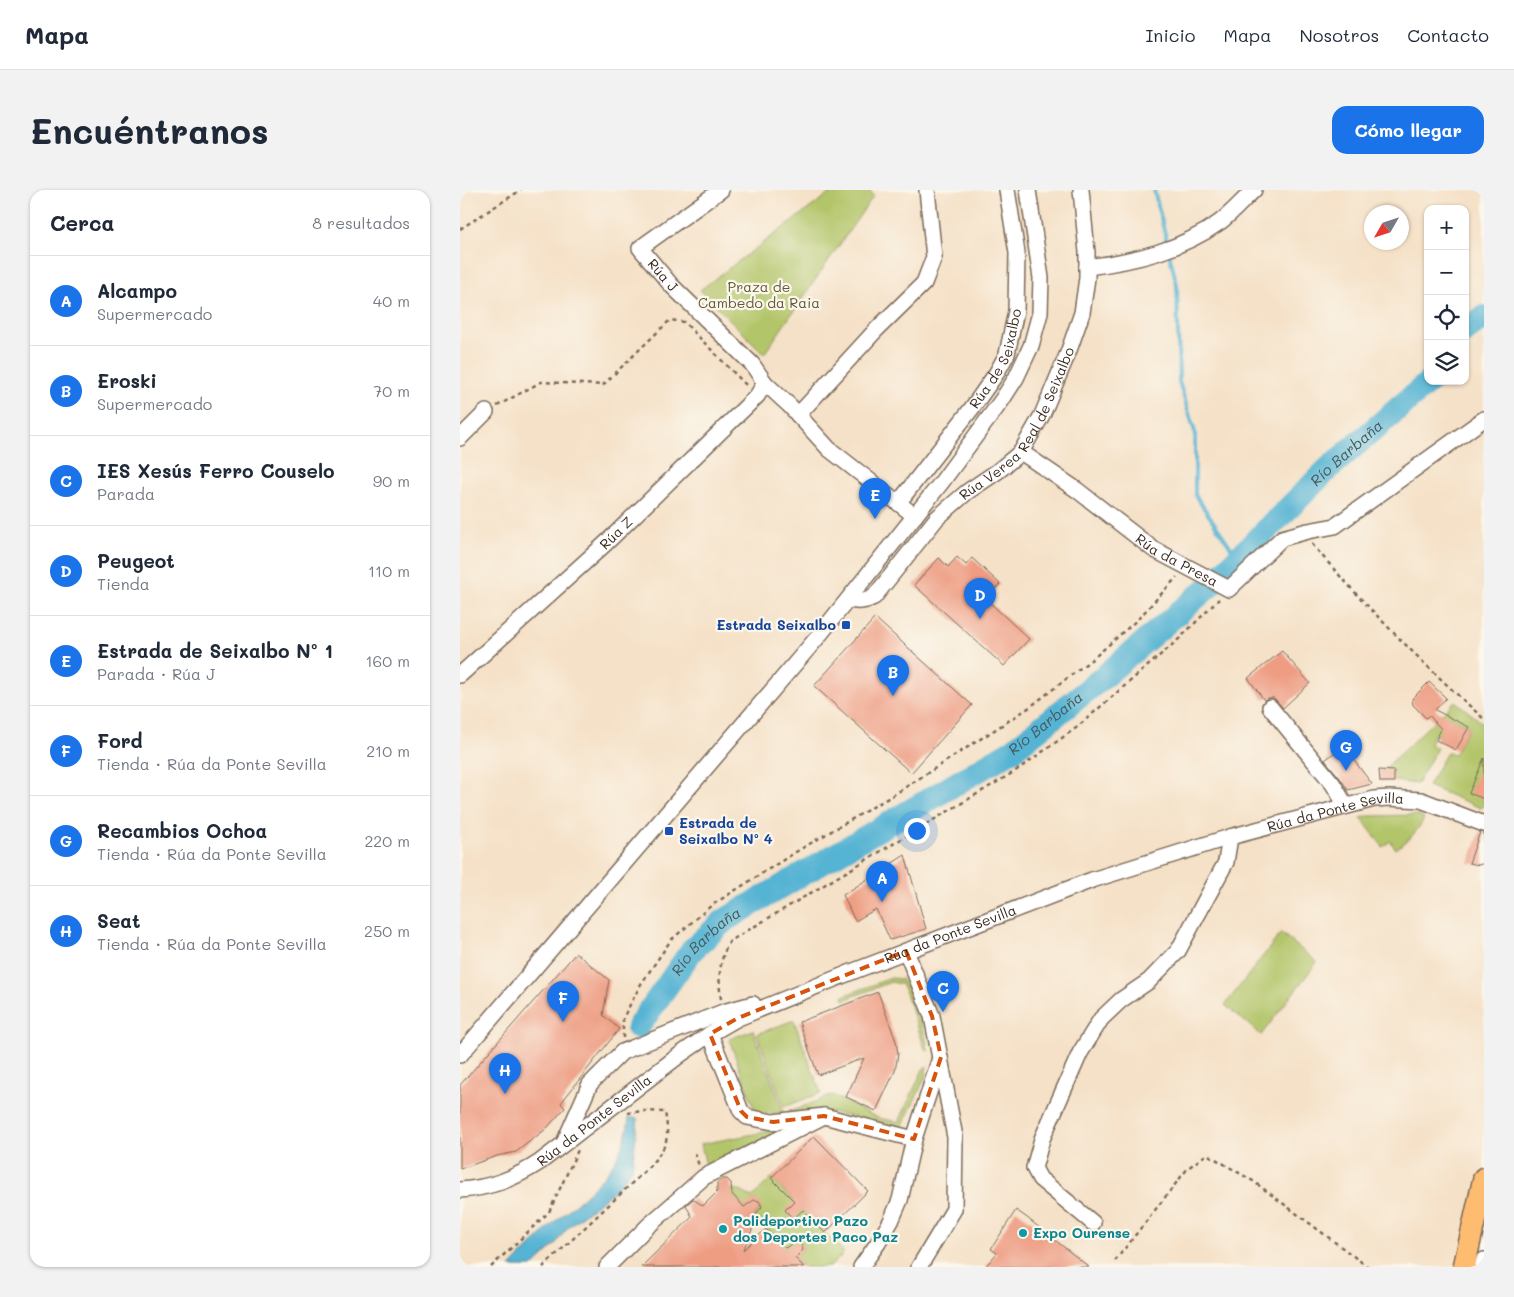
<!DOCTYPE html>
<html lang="es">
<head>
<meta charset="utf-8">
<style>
  :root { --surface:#fff; --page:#f2f2f3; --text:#1f2937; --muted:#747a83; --line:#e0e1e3; --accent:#1a73e8 }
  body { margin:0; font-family:Mali,sans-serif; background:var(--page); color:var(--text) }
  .controls { position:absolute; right:15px; top:15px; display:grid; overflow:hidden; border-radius:10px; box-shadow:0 1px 4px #0004 }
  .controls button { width:45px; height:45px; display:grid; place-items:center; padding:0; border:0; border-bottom:1px solid var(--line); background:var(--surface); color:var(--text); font:25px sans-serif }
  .compass { position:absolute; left:904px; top:15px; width:45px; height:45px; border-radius:50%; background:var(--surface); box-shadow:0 1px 4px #0004; rotate:231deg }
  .you { position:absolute; left:456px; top:640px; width:18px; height:18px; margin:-12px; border:4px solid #fff; border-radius:50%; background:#1a73e8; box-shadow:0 0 0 8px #1a73e833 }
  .badge { display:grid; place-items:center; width:32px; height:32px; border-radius:50%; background:var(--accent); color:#fff; font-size:16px; font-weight:700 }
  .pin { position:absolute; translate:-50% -41px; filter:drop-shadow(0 1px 2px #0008) }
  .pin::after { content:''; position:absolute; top:26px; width:18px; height:15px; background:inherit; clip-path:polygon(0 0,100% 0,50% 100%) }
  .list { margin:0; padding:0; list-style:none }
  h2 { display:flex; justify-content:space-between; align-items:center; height:65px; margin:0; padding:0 20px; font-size:21px }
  h2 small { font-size:16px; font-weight:400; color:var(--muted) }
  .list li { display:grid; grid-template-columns:32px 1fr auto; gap:15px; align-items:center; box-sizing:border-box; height:90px; padding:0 20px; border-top:1px solid var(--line) }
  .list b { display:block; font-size:19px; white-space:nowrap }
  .list p { margin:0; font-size:16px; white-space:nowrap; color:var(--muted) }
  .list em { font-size:16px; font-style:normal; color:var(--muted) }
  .icon { flex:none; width:28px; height:28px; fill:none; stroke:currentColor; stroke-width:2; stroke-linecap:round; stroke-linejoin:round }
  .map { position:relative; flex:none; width:1024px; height:1077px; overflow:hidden; border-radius:15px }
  header { display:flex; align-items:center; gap:30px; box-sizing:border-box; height:70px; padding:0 25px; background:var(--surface); border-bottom:1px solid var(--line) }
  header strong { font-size:24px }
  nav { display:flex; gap:28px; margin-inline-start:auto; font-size:18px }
  .intro { display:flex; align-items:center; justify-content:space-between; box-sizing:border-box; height:120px; padding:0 30px }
  h1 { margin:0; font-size:35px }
  .button { padding:12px 22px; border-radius:15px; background:var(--accent); color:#fff; font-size:18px; font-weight:700 }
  main { display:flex; gap:30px; padding:0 30px }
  aside { flex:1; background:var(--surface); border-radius:15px; box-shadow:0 1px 4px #0004 }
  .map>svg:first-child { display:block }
  .green { fill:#b2c569; stroke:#767844 }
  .water { fill:#54b3d3; stroke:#486e78 }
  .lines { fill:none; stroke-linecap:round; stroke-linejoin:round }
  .stream { stroke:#54b3d3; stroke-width:4 }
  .river { stroke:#54b3d3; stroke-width:24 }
  .building { fill:#ee9d83 }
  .minor-casing { stroke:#7c6a59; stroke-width:18 }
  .highway-casing { stroke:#7c6a59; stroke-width:24 }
  .path { stroke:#7c6a59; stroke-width:2.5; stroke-dasharray:4 4; stroke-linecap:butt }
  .minor { stroke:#fff; stroke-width:15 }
  .highway { stroke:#fdbc6f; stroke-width:21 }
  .marked { fill:none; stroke:#d7540e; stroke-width:4; stroke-dasharray:10 6; stroke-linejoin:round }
  .transit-dot { fill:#1a4fb4; stroke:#fbf7ec; stroke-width:2 }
  .culture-dot { fill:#0f9aa8; stroke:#fbf7ec; stroke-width:2 }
  .labels { text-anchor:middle; stroke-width:4.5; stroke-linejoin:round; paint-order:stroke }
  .street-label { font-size:14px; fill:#3b2a1e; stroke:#fbf7ec }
  .park-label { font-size:14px; fill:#5f5834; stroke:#fbf7ec }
  .transit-label { font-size:14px; font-weight:bold; fill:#164399; stroke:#fbf7ec; text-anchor:end }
  .culture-label { font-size:14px; font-weight:bold; fill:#0d838f; stroke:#fbf7ec; text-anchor:start }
  .water-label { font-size:15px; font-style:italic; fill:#445a5d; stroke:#fbf7ec }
</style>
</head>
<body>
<header>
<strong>Mapa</strong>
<nav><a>Inicio</a><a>Mapa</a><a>Nosotros</a><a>Contacto</a></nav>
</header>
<div class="intro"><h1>Encuéntranos</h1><a class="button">Cómo llegar</a></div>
<main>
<aside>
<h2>Cerca<small>8 resultados</small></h2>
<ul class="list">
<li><span class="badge">A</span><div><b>Alcampo</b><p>Supermercado</p></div><em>40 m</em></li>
<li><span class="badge">B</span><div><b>Eroski</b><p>Supermercado</p></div><em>70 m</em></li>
<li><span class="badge">C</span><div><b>IES Xesús Ferro Couselo</b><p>Parada</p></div><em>90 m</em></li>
<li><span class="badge">D</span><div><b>Peugeot</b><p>Tienda</p></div><em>110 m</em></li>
<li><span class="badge">E</span><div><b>Estrada de Seixalbo Nº 1</b><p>Parada · Rúa J</p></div><em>160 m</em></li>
<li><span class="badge">F</span><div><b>Ford</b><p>Tienda · Rúa da Ponte Sevilla</p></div><em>210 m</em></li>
<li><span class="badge">G</span><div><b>Recambios Ochoa</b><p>Tienda · Rúa da Ponte Sevilla</p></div><em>220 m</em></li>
<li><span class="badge">H</span><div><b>Seat</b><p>Tienda · Rúa da Ponte Sevilla</p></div><em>250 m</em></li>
</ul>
</aside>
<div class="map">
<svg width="1024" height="1077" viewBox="0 0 1024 1077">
  <rect width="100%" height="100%" fill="#fbf7ec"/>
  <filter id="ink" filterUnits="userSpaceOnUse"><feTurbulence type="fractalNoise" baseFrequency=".02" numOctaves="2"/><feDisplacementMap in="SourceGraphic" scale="10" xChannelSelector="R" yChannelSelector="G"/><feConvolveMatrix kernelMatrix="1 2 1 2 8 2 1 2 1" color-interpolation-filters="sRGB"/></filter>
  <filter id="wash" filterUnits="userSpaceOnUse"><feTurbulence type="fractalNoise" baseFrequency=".0096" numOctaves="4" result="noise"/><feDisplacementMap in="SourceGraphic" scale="20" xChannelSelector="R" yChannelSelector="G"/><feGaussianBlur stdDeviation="1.12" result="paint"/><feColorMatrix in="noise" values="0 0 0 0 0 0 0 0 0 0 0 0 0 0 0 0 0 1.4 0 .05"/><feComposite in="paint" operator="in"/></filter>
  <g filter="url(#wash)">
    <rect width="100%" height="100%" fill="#f5e1c7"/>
    <g class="green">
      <polygon points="374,0 409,0 414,5 304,164 240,100"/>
      <polygon points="995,511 1024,534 1024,616 1021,618 968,596 987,562 994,565 1009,537 988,526 978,546 974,544 970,554 977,558 957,594 934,591 923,580"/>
      <path d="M958 625 964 628C958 642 948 650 936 659L930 651 923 657 901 628 909 626Z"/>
      <polygon points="821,743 857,772 801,845 765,815"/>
      <path d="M431 788 441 789C452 797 467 847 468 861L465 859 446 803 441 794 431 792 384 810 383 806Z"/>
      <polygon points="334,830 361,903 324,917 297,844"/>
      <polygon points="293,840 324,923 296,924 269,849"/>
      <polygon points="467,876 465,888 442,937 365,921 327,923 372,905 418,928 439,932 463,879"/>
      <polygon points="332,937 246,976 241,954"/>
      <polygon points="311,988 383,1061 383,1064 370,1077 344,1077 335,1068 343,1060 341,1054 335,1052 326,1060 294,1026 301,1019 300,1013 294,1010 285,1018 269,1001 271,999 278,1000 292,1007"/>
    </g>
    <path class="water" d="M169 927 178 929 172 979 156 999 108 1037 94 1056 72 1077H50C63 1064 75 1051 88 1038 124 1004 164 982 169 927Z"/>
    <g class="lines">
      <g class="stream">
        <polyline points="694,0 708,56"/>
        <polyline points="709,63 717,95 719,192 735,242 735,305 778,368"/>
      </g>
      <g class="river">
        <polyline points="1005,141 1024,127"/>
        <path id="s1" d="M178 837 232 760 265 730 553 560 641 489 752 394 868 279 970 191"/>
      </g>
    </g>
    <g id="blocks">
      <g class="building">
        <polygon points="497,367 506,375 512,368 540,394 526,409 569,449 544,476 454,395 479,368 488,377"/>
        <polygon points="415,428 512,515 451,583 354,496"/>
        <polygon points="822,461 850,493 823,518 814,508 809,508 804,510 788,488"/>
        <polygon points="969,492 986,508 975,520 1009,537 996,560 976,550 981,539 969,525 966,528 953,515 952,509"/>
        <polygon points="883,556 912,594 888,600 880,588 865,570"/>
        <polygon points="1024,568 1024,609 1009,603"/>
        <polygon points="919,580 934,581 934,592 920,592"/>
        <polygon points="1020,642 1024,643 1024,673 1019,675 1009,673"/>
        <polygon points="445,665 466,739 430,750 416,719 395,731 383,705"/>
        <polygon points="116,763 149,790 143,825 159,839 101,913 105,918 86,939 56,962 37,966 0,979 0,895"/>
        <polygon points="418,802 436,851 438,864 435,881 416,921 386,907 404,868 358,885 339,832"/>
        <polygon points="354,946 408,1001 365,1043 343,1020 333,1029 325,1020 334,1011 311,988"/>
        <polygon points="262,989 267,989 271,993 272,1004 284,1017 294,1010 299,1011 302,1017 294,1026 297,1029 283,1060 306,1039 325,1058 335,1052 341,1054 343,1060 335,1068 344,1077 181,1077 232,1027 226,1015 233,1009 243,1016 257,1002 257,993"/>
        <polygon points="556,1020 566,1027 629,1077 525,1077 537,1063 531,1059"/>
      </g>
    </g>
  </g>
  <g filter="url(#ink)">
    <use href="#blocks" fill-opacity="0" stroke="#7c6a59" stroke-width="1"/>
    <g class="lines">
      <g class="minor-casing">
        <g id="minor">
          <path id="s2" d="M261 0 180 58 211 95 292 174 305 193 330 216 369 259 455 326"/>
          <path d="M627 77C675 71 721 60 760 32 773 22 783 10 794 0"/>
          <polyline points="338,225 416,140 464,93 474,67 467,0"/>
          <polyline points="0,248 26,222"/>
          <path id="s3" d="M561 262 617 300 693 359 769 399 822 348 848 341 875 336 1024 229"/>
          <path id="s4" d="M439 312 512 218 536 184 547 164 556 121 557 63 547 0"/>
          <path id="s5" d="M388 410C398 412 405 412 414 407L477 328 507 302 538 281 561 262 582 225 608 163 622 123 627 88V62L621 0"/>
          <path id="s6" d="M0 485 145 354 297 206 305 193"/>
          <polyline points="810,517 873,594 886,616"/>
          <polyline points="446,761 472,826 495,947 494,1019 459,1077"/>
          <polyline points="250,844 281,921 287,927 313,932 364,926 454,949"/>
          <polyline points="0,865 357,448 481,293 542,210 556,188 571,156 580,123 581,88 568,0"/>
          <polyline points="104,953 130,894 162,862 263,822 293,814"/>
          <path id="s7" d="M0 1000C30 998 54 989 80 972L221 864 250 844 278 828 394 781 632 690 770 647 914 609 929 608 961 610 1024 634"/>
          <polyline points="633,1033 580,989 574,978 582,949 620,863 641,829 661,810 689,791 718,761 766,672 770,647"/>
          <polyline points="147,1077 187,1037 244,987 364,926"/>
          <polyline points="401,1077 418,1053 431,1031 440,1010 454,949 480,868"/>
          <polyline points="1022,1077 1024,1070"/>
        </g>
      </g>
      <g class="highway-casing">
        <polyline id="highway" points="1004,1077 1024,988"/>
      </g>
      <g class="path">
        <polyline points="0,39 61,0"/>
        <polyline points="37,216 81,192 143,195 210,130 224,132 287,196"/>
        <path d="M852 354C905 416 963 474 1024 529"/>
        <path d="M261 809C258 789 259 769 270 751L554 582 616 538 720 448 759 409"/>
        <polyline points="163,848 163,828 181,794 211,750 252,715 339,660 435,604 570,517 636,466 678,429 717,387"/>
        <polyline points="235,963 239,976"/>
        <polyline points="655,1071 728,978 747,964 793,991 908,1077"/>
        <polyline points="31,1077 89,1022 118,960"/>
        <path d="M83 1077 187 979C207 956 210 952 205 922L184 921 168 923"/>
      </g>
      <use href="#minor" class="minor"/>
      <use href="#highway" class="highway"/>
    </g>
  </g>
  <path class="marked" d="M446 761 472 826 481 867 454 949 364 926 313 932 287 927 281 921 250 844 278 828Z"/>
  <g class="transit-dot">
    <rect x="381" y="430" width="10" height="10" rx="2.5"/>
    <rect x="204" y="636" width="10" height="10" rx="2.5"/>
  </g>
  <g class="culture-dot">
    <circle cx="263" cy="1039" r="5"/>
    <circle cx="563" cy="1043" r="5"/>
  </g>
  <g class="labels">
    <g class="street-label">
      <text dy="5" stroke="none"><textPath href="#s2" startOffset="135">Rúa J</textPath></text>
      <text dy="5" stroke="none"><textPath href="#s4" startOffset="175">Rúa de Seixalbo</textPath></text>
      <text dy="5" stroke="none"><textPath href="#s5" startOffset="255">Rúa Verea Real de Seixalbo</textPath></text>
      <text dy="5" stroke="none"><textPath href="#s6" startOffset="211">Rúa Z</textPath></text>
      <text dy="5" stroke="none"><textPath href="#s3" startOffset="190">Rúa da Presa</textPath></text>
      <text dy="5" stroke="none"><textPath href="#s7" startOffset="964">Rúa da Ponte Sevilla</textPath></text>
      <text dy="5" stroke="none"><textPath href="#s7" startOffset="559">Rúa da Ponte Sevilla</textPath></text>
      <text dy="5" stroke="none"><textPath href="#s7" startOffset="154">Rúa da Ponte Sevilla</textPath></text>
    </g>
    <g class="park-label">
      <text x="299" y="102">Praza de<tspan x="299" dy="16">Cambedo da Raia</tspan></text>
    </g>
    <g class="transit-label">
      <text x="376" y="440">Estrada Seixalbo</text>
      <text x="219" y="638" text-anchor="start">Estrada de<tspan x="219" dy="16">Seixalbo Nº 4</tspan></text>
    </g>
    <g class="culture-label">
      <text x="273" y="1036">Polideportivo Pazo<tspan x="273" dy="16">dos Deportes Paco Paz</tspan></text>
      <text x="573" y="1048">Expo Ourense</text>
    </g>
    <g class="water-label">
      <text dy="5" stroke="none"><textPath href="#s1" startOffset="920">Río Barbaña</textPath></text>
      <text dy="5" stroke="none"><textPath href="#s1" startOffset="515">Río Barbaña</textPath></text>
      <text dy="5" stroke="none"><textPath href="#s1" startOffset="110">Río Barbaña</textPath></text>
    </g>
  </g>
</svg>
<div class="controls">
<button>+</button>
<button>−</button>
<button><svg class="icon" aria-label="locate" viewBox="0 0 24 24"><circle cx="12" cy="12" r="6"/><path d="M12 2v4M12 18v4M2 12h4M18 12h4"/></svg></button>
<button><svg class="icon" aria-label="layers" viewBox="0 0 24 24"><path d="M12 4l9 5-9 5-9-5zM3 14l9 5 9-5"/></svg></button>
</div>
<svg class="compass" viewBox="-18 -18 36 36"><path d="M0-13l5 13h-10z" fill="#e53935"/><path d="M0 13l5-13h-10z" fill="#747a83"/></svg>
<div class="you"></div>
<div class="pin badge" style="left:422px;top:712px">A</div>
<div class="pin badge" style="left:433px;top:506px">B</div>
<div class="pin badge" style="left:483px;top:822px">C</div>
<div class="pin badge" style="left:520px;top:429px">D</div>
<div class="pin badge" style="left:415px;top:329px">E</div>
<div class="pin badge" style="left:103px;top:832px">F</div>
<div class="pin badge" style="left:886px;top:581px">G</div>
<div class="pin badge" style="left:45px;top:904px">H</div>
</div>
</main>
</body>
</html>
